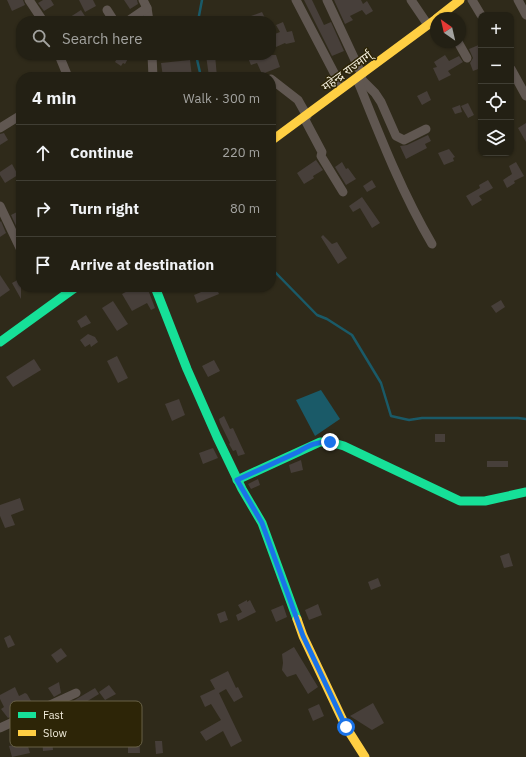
<!DOCTYPE html>
<html lang="en">
<head>
<meta charset="utf-8">
<style>
  :root { --surface:#232014; --page:#2f2d22; --text:#f1f3f6; --muted:#a3a3a0; --line:#403e34 }
  body { margin:0; font-family:"IBM Plex Sans","Noto Sans Devanagari",sans-serif; background:var(--page); color:var(--text) }
  .controls { position:absolute; right:12px; top:12px; display:grid; overflow:hidden; border-radius:8px; box-shadow:0 1px 3px #0004 }
  .controls button { width:36px; height:36px; display:grid; place-items:center; padding:0; border:0; border-bottom:1px solid var(--line); background:var(--surface); color:var(--text); font:20px sans-serif }
  .compass { position:absolute; left:430px; top:12px; width:36px; height:36px; border-radius:50%; background:var(--surface); box-shadow:0 1px 3px #0004; rotate:326deg }
  .stop { position:absolute; width:12px; height:12px; margin:-9px; border:3px solid #1a73e8; border-radius:50%; background:#fff }
  .stop.end { background:#1a73e8; border-color:#fff; box-shadow:0 1px 4px #0008 }
  .list { margin:0; padding:0; list-style:none }
  h2 { display:flex; justify-content:space-between; align-items:center; height:52px; margin:0; padding:0 16px; font-size:17px }
  h2 small { font-size:13px; font-weight:400; color:var(--muted) }
  .list li { display:grid; grid-template-columns:26px 1fr auto; gap:12px; align-items:center; box-sizing:border-box; height:56px; padding:0 16px; border-top:1px solid var(--line) }
  .list b { display:block; font-size:15px; white-space:nowrap }
  .list em { font-size:13px; font-style:normal; color:var(--muted) }
  .icon { flex:none; width:22px; height:22px; fill:none; stroke:currentColor; stroke-width:2; stroke-linecap:round; stroke-linejoin:round }
  .map { position:relative; flex:none; width:526px; height:757px; overflow:hidden }
  .search { position:absolute; background:var(--surface); box-shadow:0 1px 3px #0004; left:16px; top:16px; width:260px; height:44px; display:flex; align-items:center; gap:10px; box-sizing:border-box; padding:0 14px; border-radius:16px; color:var(--muted); font-size:15px }
  .panel { position:absolute; background:var(--surface); box-shadow:0 1px 3px #0004; left:16px; top:72px; width:260px; height:220px; border-radius:16px }
  .map>svg:first-child { display:block }
  .water { fill:#1a5a68 }
  .lines { fill:none; stroke-linecap:round; stroke-linejoin:round }
  .stream { stroke:#1a5a68; stroke-width:2.5 }
  .building { fill:#473f3a }
  .street { stroke:#605751; stroke-width:9 }
  .fast { stroke:#16e098; stroke-width:9 }
  .slow { stroke:#ffcf43; stroke-width:9 }
  .route { stroke:#1a73e8; stroke-width:5 }
  .labels { text-anchor:middle; stroke-width:3; stroke-linejoin:round; paint-order:stroke }
  .street-label { font-size:12px; fill:#f1ecdb; stroke:#2d2507 }
  .key { fill:#2d2507; stroke:#686147; stroke-width:1 }
  .key-label { font-size:11px; fill:#f1ecdb }
</style>
</head>
<body>
<div class="map">
<svg width="526" height="757" viewBox="0 0 526 757">
  <rect width="100%" height="100%" fill="#2f2a1a"/>
  <polygon class="water" points="321,390 340,419 315,436 296,400"/>
  <g class="lines">
    <g class="stream">
      <polyline points="198,21 202,0"/>
      <polyline points="196,55 201,77"/>
      <polyline points="271,270 274,271 317,315 327,319 352,335 381,383 391,416 409,420 422,418 518,418 526,419"/>
    </g>
  </g>
  <g class="building">
    <polygon points="7,0 23,0 25,5 12,11"/>
    <polygon points="43,0 51,0 54,5 44,11 38,3"/>
    <polygon points="79,0 93,0 96,6 85,12"/>
    <polygon points="124,0 137,0 138,4 130,9"/>
    <polygon points="304,0 312,0 324,25 331,22 344,51 332,56"/>
    <polygon points="334,0 361,0 363,4 367,1 373,11 366,15 362,10 350,16 353,20 345,24"/>
    <polygon points="81,10 88,21 64,21"/>
    <polygon points="262,12 265,18 253,21 251,16"/>
    <polygon points="283,22 287,32 292,31 295,42 286,44 285,43 276,47 272,35 280,32 276,25"/>
    <polygon points="481,44 481,68 473,71 470,63 473,58 469,49"/>
    <polygon points="119,55 130,55 125,64 123,63 121,66 115,62"/>
    <polygon points="206,55 215,55 217,77 209,77"/>
    <polygon points="254,55 276,55 280,67 262,74 257,63 251,65 248,58"/>
    <polygon points="445,55 449,61 459,56 463,62 448,71 451,75 439,81 433,68 437,67 434,62"/>
    <polygon points="190,60 192,77 163,77 161,63"/>
    <polygon points="427,91 431,100 422,105 417,96"/>
    <polygon points="468,103 474,115 468,118 461,106"/>
    <polygon points="460,105 462,112 455,114 452,108"/>
    <polygon points="526,123 526,142 518,128"/>
    <polygon points="4,133 8,140 0,145 0,134"/>
    <polygon points="428,135 431,141 425,144 427,148 406,159 400,146 407,145"/>
    <polygon points="449,149 455,157 453,158 454,161 444,165 438,153"/>
    <polygon points="316,160 323,170 313,176 314,178 304,184 297,173"/>
    <polygon points="342,162 346,169 348,168 356,179 346,185 335,167"/>
    <polygon points="516,162 524,176 514,181 515,183 507,188 503,180 512,174 509,166"/>
    <polygon points="12,164 18,175 5,183 0,175 0,172"/>
    <polygon points="372,180 376,187 367,192 363,186"/>
    <polygon points="488,180 493,188 479,196 482,200 472,206 466,196 480,188 479,185"/>
    <polygon points="362,197 380,223 372,228 360,208 353,212 349,206"/>
    <polygon points="21,210 21,225 17,228 11,215"/>
    <polygon points="1,221 6,233 0,237 0,222"/>
    <polygon points="323,235 332,244 337,242 347,258 338,264 321,237"/>
    <polygon points="0,275 10,290 0,297"/>
    <polygon points="21,278 21,299 12,283"/>
    <polygon points="135,287 147,287 155,308 151,310 147,303 132,311 122,294"/>
    <polygon points="213,287 216,287 219,294 197,303 194,295"/>
    <polygon points="501,300 505,307 496,313 491,306"/>
    <polygon points="113,301 128,324 117,331 102,308"/>
    <polygon points="86,315 91,323 81,328 77,321"/>
    <polygon points="88,334 95,337 98,342 91,347 90,344 85,347 80,340"/>
    <polygon points="117,356 128,378 118,383 107,361"/>
    <polygon points="34,359 41,370 13,387 6,377"/>
    <polygon points="214,360 220,371 208,377 202,366"/>
    <polygon points="179,399 185,415 172,421 165,404"/>
    <polygon points="224,416 230,429 233,428 245,454 238,456 236,450 233,451 229,444 230,443 220,423 219,419"/>
    <rect x="435" y="434" width="10" height="8"/>
    <polygon points="213,448 218,458 203,464 199,453"/>
    <polygon points="301,460 303,470 291,473 289,465"/>
    <rect x="487" y="461" width="21" height="6"/>
    <polygon points="258,479 260,485 251,489 248,484"/>
    <polygon points="20,498 24,510 11,515 15,525 5,528 0,516 0,505"/>
    <polygon points="509,553 513,566 504,568 500,556"/>
    <polygon points="378,578 381,586 371,590 368,582"/>
    <polygon points="247,600 247,602 250,600 256,612 238,621 236,615 242,612 238,605"/>
    <polygon points="318,604 322,615 309,620 305,610"/>
    <polygon points="283,605 287,617 276,622 271,610"/>
    <polygon points="225,611 228,620 220,623 217,614"/>
    <polygon points="10,635 15,645 8,648 4,638"/>
    <polygon points="294,647 318,687 308,694 296,674 287,677 282,670 283,663 282,654"/>
    <polygon points="61,648 67,656 57,663 51,655"/>
    <polygon points="228,671 236,688 238,687 243,697 234,702 226,689 219,693 242,741 231,747 223,731 206,741 200,732 221,720 211,704 205,707 200,696 215,689 210,680"/>
    <polygon points="59,682 61,693 54,697 48,688"/>
    <polygon points="109,685 116,694 105,700 99,692"/>
    <polygon points="15,687 19,696 25,693 27,694 34,706 8,718 1,709 4,707 0,699 0,695"/>
    <polygon points="95,688 99,694 86,702 89,708 78,713 73,701"/>
    <polygon points="373,703 384,723 372,730 350,716"/>
    <polygon points="319,704 324,716 313,721 308,709"/>
    <polygon points="27,722 28,732 24,733 30,753 12,757 9,746 18,744 16,727"/>
    <polygon points="128,732 139,732 140,753 128,753"/>
    <polygon points="52,738 53,750 43,751 42,739"/>
    <polygon points="155,741 162,741 163,753 156,754"/>
  </g>
  <g class="lines">
    <g class="street">
      <polyline points="29,0 43,21"/>
      <polyline points="143,0 147,8 149,21"/>
      <polyline points="296,0 342,88"/>
      <polyline points="327,0 362,75"/>
      <polyline points="411,0 428,25"/>
      <polyline points="472,0 481,15"/>
      <polyline points="518,0 526,15"/>
      <polyline points="107,10 114,21"/>
      <polyline points="128,21 147,8"/>
      <polyline points="458,42 467,58"/>
      <polyline points="59,55 68,77"/>
      <polyline points="152,55 153,77"/>
      <polyline points="511,69 526,96"/>
      <polyline points="359,77 375,93 381,102 396,136 404,140 426,129"/>
      <polyline points="271,79 298,100 307,116"/>
      <path d="M357 79C379 134 402 193 432 244"/>
      <polyline points="304,118 322,152 321,156 343,192"/>
      <polyline points="0,128 21,115"/>
      <polyline points="0,206 21,250"/>
      <polyline points="0,728 76,693"/>
    </g>
    <g class="fast">
      <polyline points="155,287 187,369 217,437 242,489 262,523 297,619"/>
      <polyline points="0,342 76,287"/>
      <polyline points="237,480 320,442 330,442 344,446 460,501 485,501 526,492"/>
    </g>
    <g class="slow">
      <polyline points="437,18 460,0"/>
      <polyline points="271,141 436,19"/>
      <polyline points="297,619 303,636 346,727 365,757"/>
    </g>
  </g>
  <g class="lines">
    <path class="route" d="M330 442C317 441 308 446 298 452L237 480 262 523 303 636 346 727"/>
  </g>
  <g class="labels">
    <g class="street-label">
      <text transform="translate(347 71) rotate(-36)" y="4">महेन्द्र राज्मार्ग्</text>
    </g>
  </g>
  <rect x="10" y="701" width="132" height="46" rx="6" class="key"/>
  <rect x="18" y="712" width="18" height="6" fill="#16e098"/>
  <rect x="18" y="730" width="18" height="6" fill="#ffcf43"/>
  <g class="key-label">
    <text x="43" y="719">Fast</text>
    <text x="43" y="737">Slow</text>
  </g>
</svg>
<div class="controls">
<button>+</button>
<button>−</button>
<button><svg class="icon" aria-label="locate" viewBox="0 0 24 24"><circle cx="12" cy="12" r="6"/><path d="M12 2v4M12 18v4M2 12h4M18 12h4"/></svg></button>
<button><svg class="icon" aria-label="layers" viewBox="0 0 24 24"><path d="M12 4l9 5-9 5-9-5zM3 14l9 5 9-5"/></svg></button>
</div>
<svg class="compass" viewBox="-18 -18 36 36"><path d="M0-13l5 13h-10z" fill="#e53935"/><path d="M0 13l5-13h-10z" fill="#a3a3a0"/></svg>
<div class="stop" style="left:346px;top:727px"></div>
<div class="stop end" style="left:330px;top:442px"></div>
<div class="search"><svg class="icon" aria-label="search" viewBox="0 0 24 24"><circle cx="10" cy="10" r="6"/><path d="M15 15l6 6"/></svg>Search here</div>
<section class="panel">
<h2>4 min<small>Walk · 300 m</small></h2>
<ul class="list">
<li><svg class="icon" aria-label="ahead" viewBox="0 0 24 24"><path d="M12 20V5M6 11l6-6 6 6"/></svg><div><b>Continue</b></div><em>220 m</em></li>
<li><svg class="icon" aria-label="right" viewBox="0 0 24 24"><path d="M7 20v-9h11M14 6l5 5-5 5"/></svg><div><b>Turn right</b></div><em>80 m</em></li>
<li><svg class="icon" aria-label="arrive" viewBox="0 0 24 24"><path d="M6 21V4h12l-3 4 3 4H6"/></svg><div><b>Arrive at destination</b></div></li>
</ul>
</section>
</div>
</body>
</html>
